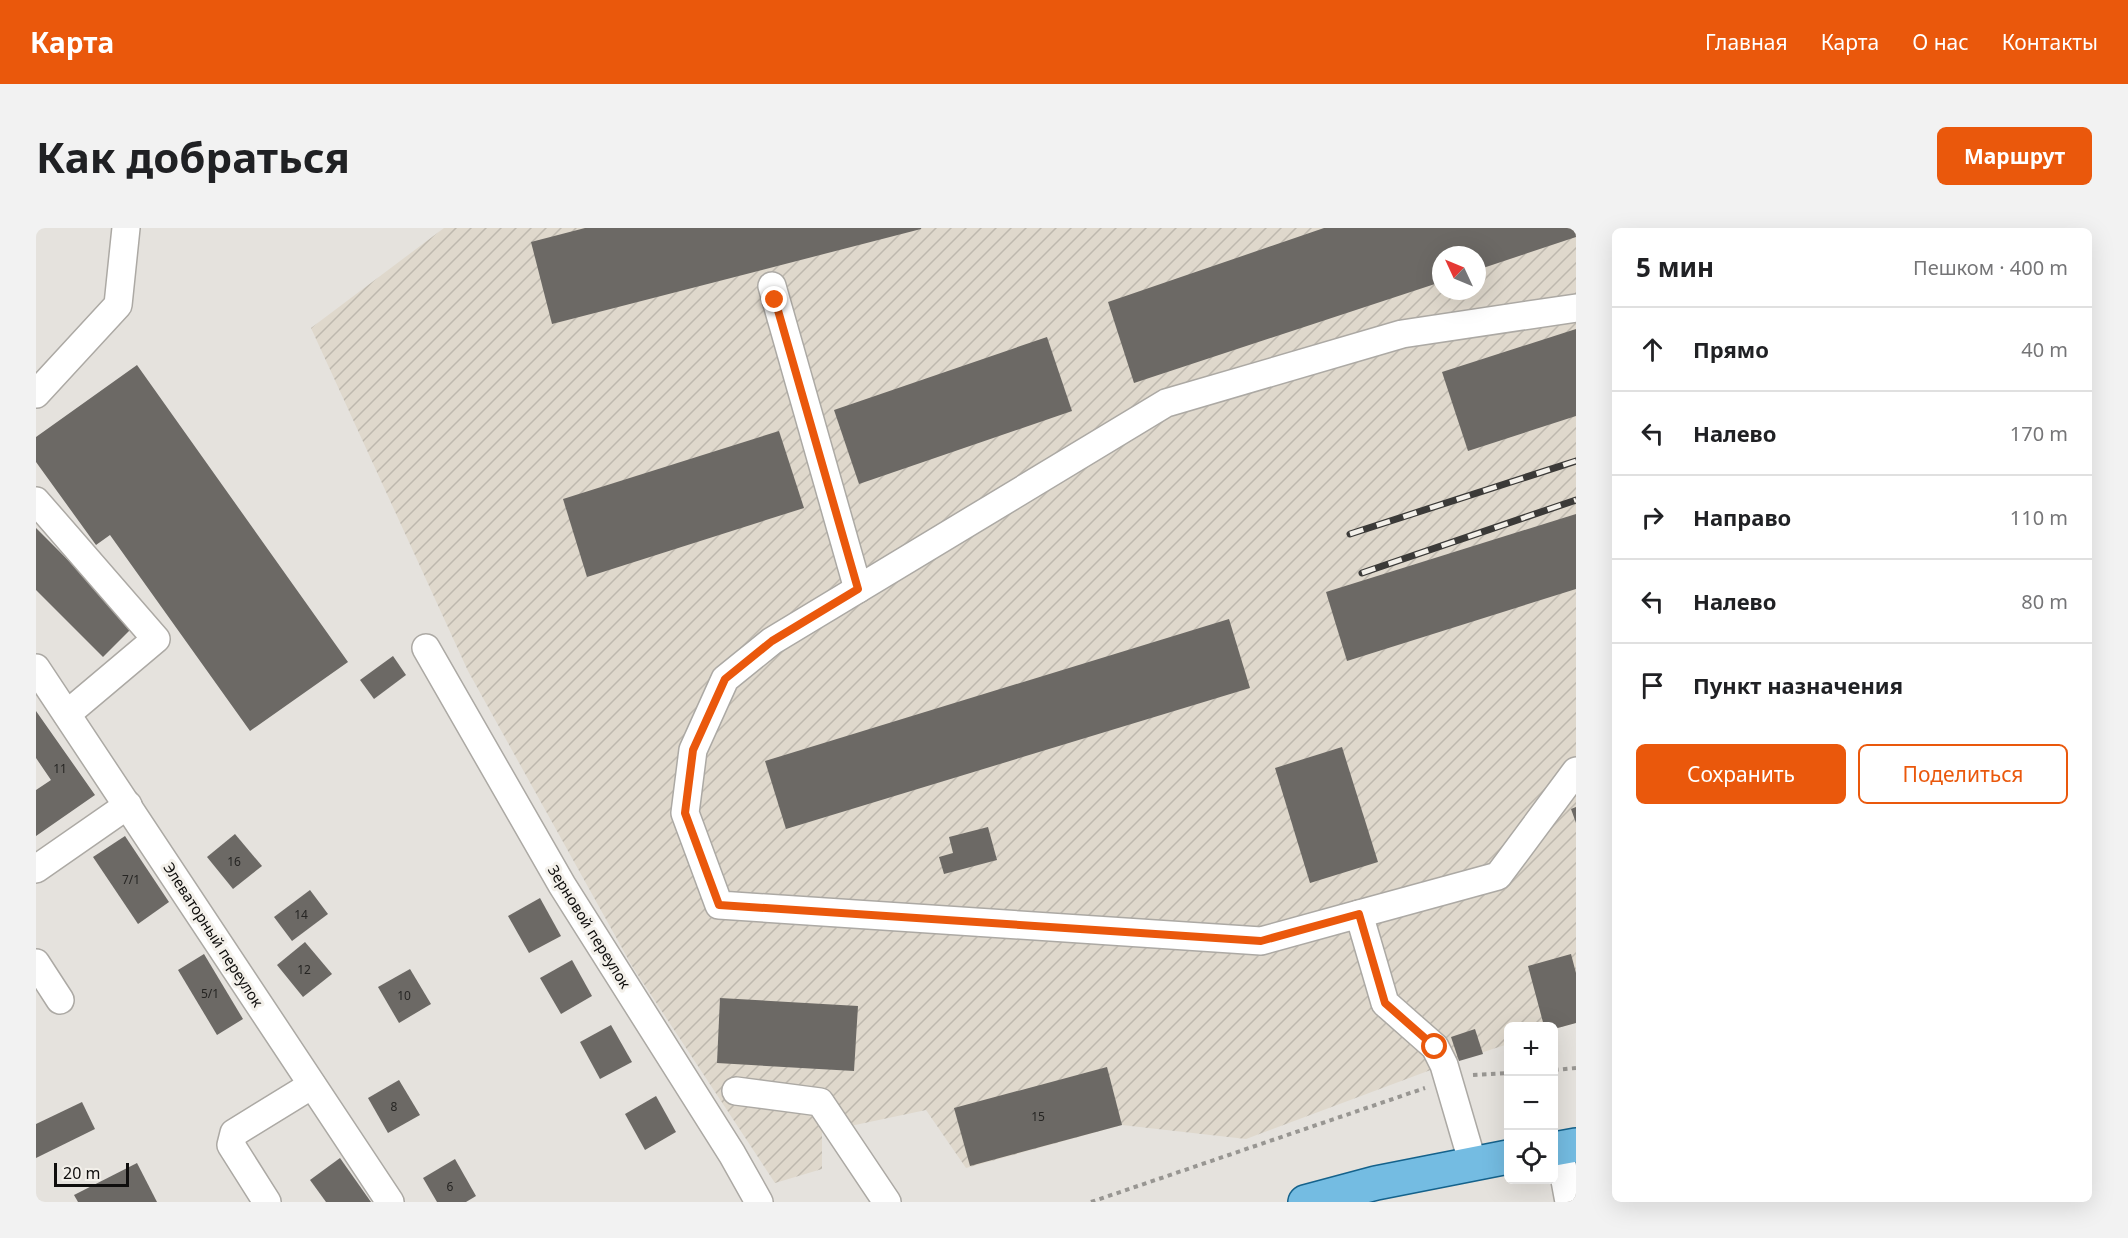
<!DOCTYPE html>
<html lang="ru">
<head>
<meta charset="utf-8">
<style>
  :root { --surface:#fff; --page:#f2f2f2; --text:#202124; --muted:#757577; --line:#e0e0e0; --accent:#ea580c }
  body { margin:0; font-family:"Noto Sans",sans-serif; background:var(--page); color:var(--text) }
  .controls { position:absolute; right:18px; bottom:18px; display:grid; overflow:hidden; border-radius:9px; box-shadow:0 6px 24px #0002 }
  .controls button { width:54px; height:54px; display:grid; place-items:center; padding:0; border:0; border-bottom:2px solid var(--line); background:var(--surface); color:var(--text); font:30px sans-serif }
  .compass { position:absolute; left:1396px; top:18px; width:54px; height:54px; border-radius:50%; background:var(--surface); box-shadow:0 6px 24px #0002; rotate:314deg }
  .scale { position:absolute; left:18px; bottom:15px; width:75px; box-sizing:border-box; padding-left:6px; border:3px solid #0f0e0d; border-top:0; font-size:16px; line-height:21px; white-space:nowrap; color:#0f0e0d; -webkit-text-stroke:4px #f3f0ea; paint-order:stroke }
  .stop { position:absolute; width:18px; height:18px; margin:-14px; border:4px solid #ea580c; border-radius:50%; background:#fff }
  .stop.end { background:#ea580c; border-color:#fff; box-shadow:0 2px 6px #0008 }
  .list { margin:0; padding:0; list-style:none }
  h2 { display:flex; justify-content:space-between; align-items:center; height:78px; margin:0; padding:0 24px; font-size:26px }
  h2 small { font-size:20px; font-weight:400; color:var(--muted) }
  .list li { display:grid; grid-template-columns:39px 1fr auto; gap:18px; align-items:center; box-sizing:border-box; height:84px; padding:0 24px; border-top:2px solid var(--line) }
  .list b { display:block; font-size:22px; white-space:nowrap }
  .list em { font-size:20px; font-style:normal; color:var(--muted) }
  .actions { display:flex; gap:12px; padding:18px 24px }
  .actions a { flex:1; padding:14px 0; border:2px solid var(--accent); border-radius:9px; text-align:center; font-size:21px; color:var(--accent) }
  .actions .main { background:var(--accent); color:#fff }
  .icon { flex:none; width:33px; height:33px; fill:none; stroke:currentColor; stroke-width:2; stroke-linecap:round; stroke-linejoin:round }
  .map { position:relative; flex:none; width:1540px; height:974px; overflow:hidden; border-radius:9px }
  header { display:flex; align-items:center; gap:36px; box-sizing:border-box; height:84px; padding:0 30px; background:var(--accent); color:#fff }
  header strong { font-size:28px }
  nav { display:flex; gap:33px; margin-inline-start:auto; font-size:21px }
  .intro { display:flex; align-items:center; justify-content:space-between; box-sizing:border-box; height:144px; padding:0 36px }
  h1 { margin:0; font-size:42px }
  .button { padding:15px 27px; border-radius:9px; background:var(--accent); color:#fff; font-size:21px; font-weight:700 }
  main { display:flex; gap:36px; padding:0 36px }
  aside { flex:1; background:var(--surface); border-radius:9px; box-shadow:0 6px 24px #0002 }
  .map>svg:first-child { display:block }
  .industrial { fill:url(#industrial-furrows); fill-rule:evenodd }
  .building { fill:#6c6965 }
  .lines { fill:none; stroke-linecap:round; stroke-linejoin:round }
  .minor-casing { stroke:#aca9a4; stroke-width:30 }
  .major-casing { stroke:#15628b; stroke-width:36 }
  .path { stroke:#989692; stroke-width:4; stroke-dasharray:4.5 4.5; stroke-linecap:butt }
  .minor { stroke:#fff; stroke-width:27 }
  .major { stroke:#74bce2; stroke-width:33 }
  .rail-casing { stroke:#3b3a38; stroke-width:7 }
  .rail { stroke:#f3f0ea; stroke-width:4.5; stroke-dasharray:14; stroke-linecap:butt }
  .route { stroke:#ea580c; stroke-width:8 }
  .labels { text-anchor:middle; stroke-width:6; stroke-linejoin:round; paint-order:stroke }
  .number-label { font-size:12px; fill:#262523 }
  .street-label { font-size:15px; fill:#0f0e0d; stroke:#f3f0ea }
</style>
</head>
<body>
<header>
<strong>Карта</strong>
<nav><a>Главная</a><a>Карта</a><a>О нас</a><a>Контакты</a></nav>
</header>
<div class="intro"><h1>Как добраться</h1><a class="button">Маршрут</a></div>
<main>
<div class="map">
<svg width="1540" height="974" viewBox="0 0 1540 974">
  <defs>
    <pattern id="industrial-furrows" width="10" height="10" patternUnits="userSpaceOnUse" patternTransform="scale(1.5)"><rect width="10" height="10" fill="#dfd8cc"/><path d="M-1 1l2-2M0 10L10 0M9 11l2-2" fill="none" stroke="#beb8ae"/></pattern>
  </defs>
  <rect width="100%" height="100%" fill="#e5e2dd"/>
  <path class="industrial" d="M408 0H1540V795L1518 801V798H1472V816L1408 837 1210 911 1086 897 930 940 890 882 786 904V941L739 955 596 738 432 443 275 100ZM1405 27H1441V63H1405Z"/>
  <g class="building">
    <polygon points="549,0 885,0 885,1 516,96 495,14"/>
    <polygon points="1288,0 1540,0 1540,9 1441,42 1441,27 1405,27 1405,54 1098,155 1072,74"/>
    <polygon points="1540,101 1540,188 1432,223 1406,144"/>
    <polygon points="1011,109 1036,183 823,256 798,182"/>
    <polygon points="101,137 312,434 214,503 74,307 60,317 0,234 0,209"/>
    <polygon points="743,203 768,280 551,349 527,271"/>
    <polygon points="1540,286 1540,361 1311,433 1290,364"/>
    <polygon points="0,300 98,398 67,429 0,362"/>
    <polygon points="1193,391 1214,460 750,601 729,533"/>
    <polygon points="357,428 370,447 338,471 324,452"/>
    <polygon points="0,483 59,567 0,608 0,562 15,552 0,530"/>
    <polygon points="1306,519 1342,634 1274,655 1239,540"/>
    <polygon points="1540,579 1540,595 1535,581"/>
    <polygon points="952,599 961,632 908,646 903,629 917,625 913,609"/>
    <polygon points="199,606 226,638 197,661 171,629"/>
    <polygon points="89,608 133,674 102,696 57,629"/>
    <polygon points="274,662 292,686 256,713 238,689"/>
    <polygon points="504,670 525,708 493,725 472,688"/>
    <polygon points="269,714 296,746 267,769 241,737"/>
    <polygon points="168,726 207,791 181,807 142,742"/>
    <polygon points="1535,726 1540,745 1540,795 1518,801 1518,798 1508,798 1492,738"/>
    <polygon points="536,732 556,768 525,786 504,750"/>
    <polygon points="374,741 395,776 363,795 342,759"/>
    <polygon points="684,770 822,778 818,843 681,835"/>
    <polygon points="575,797 596,834 564,851 544,814"/>
    <polygon points="1439,801 1447,826 1423,833 1415,809"/>
    <polygon points="1071,839 1086,897 934,938 918,880"/>
    <polygon points="363,852 384,887 352,905 332,870"/>
    <polygon points="620,868 640,904 609,922 589,886"/>
    <polygon points="46,874 59,901 0,930 0,896"/>
    <polygon points="304,930 335,974 290,974 274,952"/>
    <polygon points="419,931 440,968 430,974 401,974 387,950"/>
    <polygon points="101,935 121,974 42,974 38,967"/>
  </g>
  <g class="lines">
    <g class="minor-casing">
      <g id="minor">
        <polyline points="736,58 822,361"/>
        <polyline points="0,166 82,77 90,0"/>
        <polyline points="0,273 120,411 31,486"/>
        <polyline points="390,420 526,657 696,926 723,974"/>
        <polyline points="0,440 354,974"/>
        <polyline points="0,641 92,577"/>
        <polyline points="1323,686 1462,648 1540,543"/>
        <polyline points="0,735 24,772"/>
        <polyline points="700,863 784,874 851,974"/>
        <polyline points="1523,920 1533,974"/>
        <polyline points="1437,936 1408,837 1399,819 1349,775 1323,686 1225,713 683,677 649,585 657,522 689,451 736,413 1130,175 1366,106 1540,80"/>
        <polyline points="231,974 195,917 198,905 276,857"/>
      </g>
    </g>
    <g class="major-casing">
      <g id="major">
        <polyline points="1518,921 1540,917"/>
        <polyline points="1269,974 1340,955 1472,929"/>
      </g>
    </g>
    <g class="path">
      <polyline points="1518,842 1540,840"/>
      <polyline points="1437,847 1472,845"/>
      <polyline points="1055,974 1389,860"/>
    </g>
    <use href="#minor" class="minor"/>
    <use href="#major" class="major"/>
    <g class="rail-casing">
      <g id="rail">
        <polyline points="1314,306 1540,233"/>
        <polyline points="1326,345 1540,272"/>
      </g>
    </g>
    <use href="#rail" class="rail"/>
  </g>
  <g class="lines">
    <polyline class="route" points="739,72 822,361 736,413 689,451 657,522 649,585 683,677 1225,713 1323,686 1349,775 1399,819"/>
  </g>
  <g class="labels">
    <g class="number-label">
      <text x="24" y="545">11</text>
      <text x="198" y="638">16</text>
      <text x="95" y="656">7/1</text>
      <text x="265" y="691">14</text>
      <text x="268" y="746">12</text>
      <text x="174" y="770">5/1</text>
      <text x="368" y="772">10</text>
      <text x="358" y="883">8</text>
      <text x="1002" y="893">15</text>
      <text x="414" y="963">6</text>
    </g>
    <g class="street-label">
      <text transform="translate(553 699) rotate(58)" y="5">Зерновой переулок</text>
      <text transform="translate(177 707) rotate(57)" y="5">Элеваторный переулок</text>
    </g>
  </g>
</svg>
<div class="controls">
<button>+</button>
<button>−</button>
<button><svg class="icon" aria-label="locate" viewBox="0 0 24 24"><circle cx="12" cy="12" r="6"/><path d="M12 2v4M12 18v4M2 12h4M18 12h4"/></svg></button>
</div>
<svg class="compass" viewBox="-18 -18 36 36"><path d="M0-13l5 13h-10z" fill="#e53935"/><path d="M0 13l5-13h-10z" fill="#757577"/></svg>
<div class="scale">20 m</div>
<div class="stop" style="left:1399px;top:819px"></div>
<div class="stop end" style="left:739px;top:72px"></div>
</div>
<aside>
<h2>5 мин<small>Пешком · 400 m</small></h2>
<ul class="list">
<li><svg class="icon" aria-label="ahead" viewBox="0 0 24 24"><path d="M12 20V5M6 11l6-6 6 6"/></svg><div><b>Прямо</b></div><em>40 m</em></li>
<li><svg class="icon" aria-label="left" viewBox="0 0 24 24"><path d="M17 20v-9H6M10 6l-5 5 5 5"/></svg><div><b>Налево</b></div><em>170 m</em></li>
<li><svg class="icon" aria-label="right" viewBox="0 0 24 24"><path d="M7 20v-9h11M14 6l5 5-5 5"/></svg><div><b>Направо</b></div><em>110 m</em></li>
<li><svg class="icon" aria-label="left" viewBox="0 0 24 24"><path d="M17 20v-9H6M10 6l-5 5 5 5"/></svg><div><b>Налево</b></div><em>80 m</em></li>
<li><svg class="icon" aria-label="arrive" viewBox="0 0 24 24"><path d="M6 21V4h12l-3 4 3 4H6"/></svg><div><b>Пункт назначения</b></div></li>
</ul>
<div class="actions"><a class="main">Сохранить</a><a>Поделиться</a></div>
</aside>
</main>
</body>
</html>
